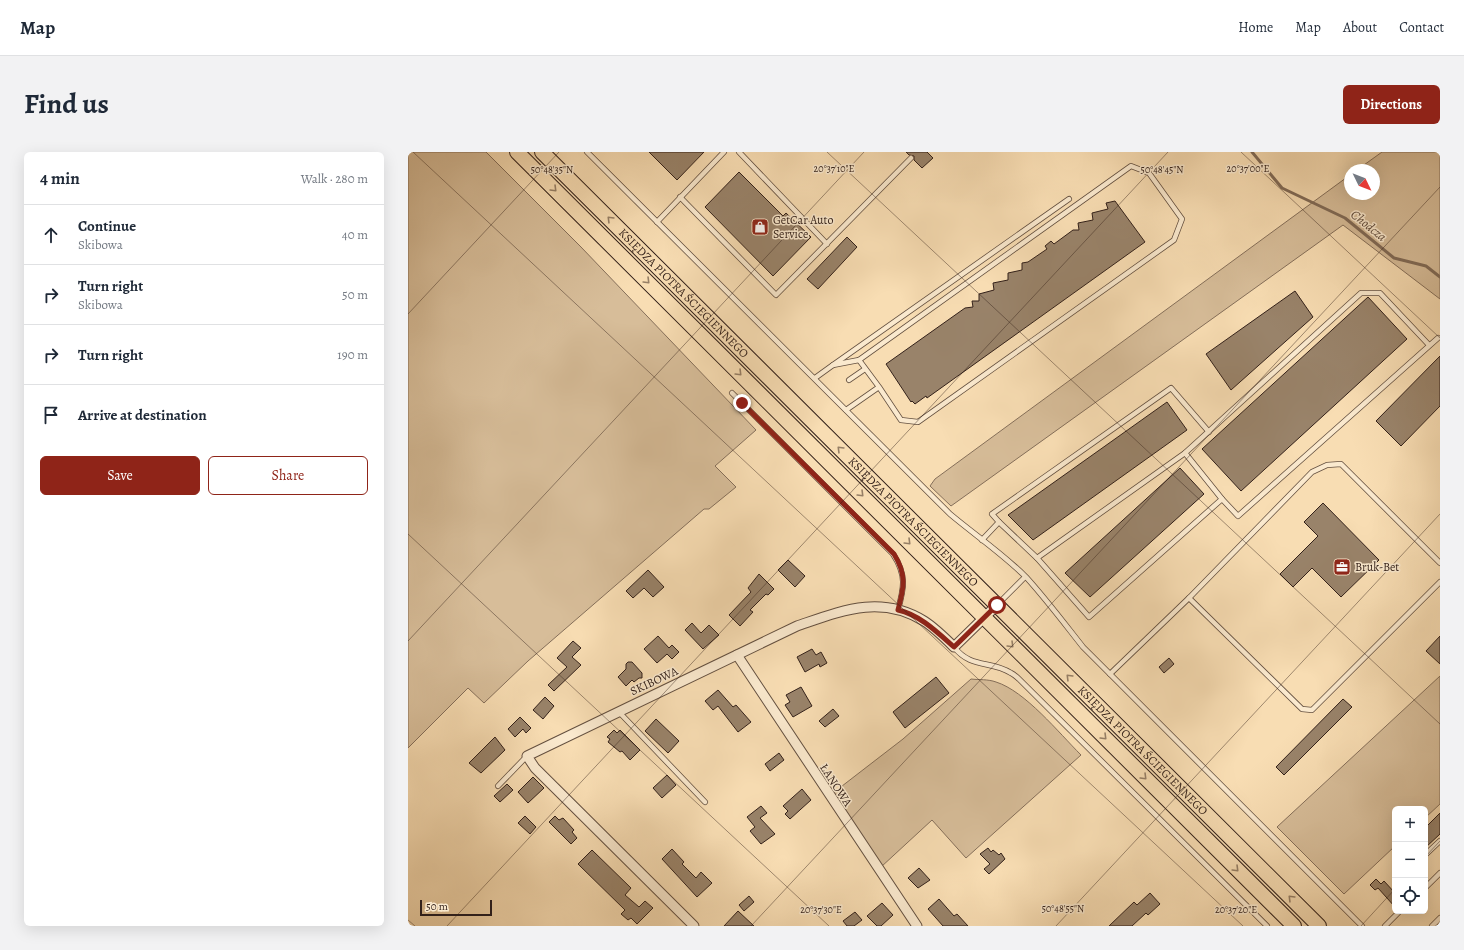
<!DOCTYPE html>
<html lang="en">
<head>
<meta charset="utf-8">
<style>
  :root { --surface:#fff; --page:#f2f2f3; --text:#1f2937; --muted:#747a83; --line:#e0e1e3; --accent:#8f2418 }
  body { margin:0; font-family:Alegreya,serif; background:var(--page); color:var(--text) }
  .controls { position:absolute; right:12px; bottom:12px; display:grid; overflow:hidden; border-radius:6px; box-shadow:0 4px 16px #0002 }
  .controls button { width:36px; height:36px; display:grid; place-items:center; padding:0; border:0; border-bottom:1px solid var(--line); background:var(--surface); color:var(--text); font:20px sans-serif }
  .compass { position:absolute; left:936px; top:12px; width:36px; height:36px; border-radius:50%; background:var(--surface); box-shadow:0 4px 16px #0002; rotate:133deg }
  .scale { position:absolute; left:12px; bottom:10px; width:72px; box-sizing:border-box; padding-left:4px; border:2px solid #33211a; border-top:0; font-size:11px; line-height:14px; white-space:nowrap; color:#33211a; -webkit-text-stroke:3px #fae9ce; paint-order:stroke }
  .stop { position:absolute; width:12px; height:12px; margin:-9px; border:3px solid #8f2418; border-radius:50%; background:#fff }
  .stop.end { background:#8f2418; border-color:#fff; box-shadow:0 1px 4px #0008 }
  .list { margin:0; padding:0; list-style:none }
  h2 { display:flex; justify-content:space-between; align-items:center; height:52px; margin:0; padding:0 16px; font-size:17px }
  h2 small { font-size:13px; font-weight:400; color:var(--muted) }
  .list li { display:grid; grid-template-columns:26px 1fr auto; gap:12px; align-items:center; box-sizing:border-box; height:60px; padding:0 16px; border-top:1px solid var(--line) }
  .list b { display:block; font-size:15px; white-space:nowrap }
  .list p { margin:0; font-size:13px; white-space:nowrap; color:var(--muted) }
  .list em { font-size:13px; font-style:normal; color:var(--muted) }
  .actions { display:flex; gap:8px; padding:12px 16px }
  .actions a { flex:1; padding:9px 0; border:1px solid var(--accent); border-radius:6px; text-align:center; font-size:14px; color:var(--accent) }
  .actions .main { background:var(--accent); color:#fff }
  .icon { flex:none; width:22px; height:22px; fill:none; stroke:currentColor; stroke-width:2; stroke-linecap:round; stroke-linejoin:round }
  .map { position:relative; flex:none; width:1032px; height:774px; overflow:hidden; border-radius:6px }
  header { display:flex; align-items:center; gap:24px; box-sizing:border-box; height:56px; padding:0 20px; background:var(--surface); border-bottom:1px solid var(--line) }
  header strong { font-size:19px }
  nav { display:flex; gap:22px; margin-inline-start:auto; font-size:14px }
  .intro { display:flex; align-items:center; justify-content:space-between; box-sizing:border-box; height:96px; padding:0 24px }
  h1 { margin:0; font-size:28px }
  .button { padding:10px 18px; border-radius:6px; background:var(--accent); color:#fff; font-size:14px; font-weight:700 }
  main { display:flex; gap:24px; padding:0 24px }
  aside { flex:1; background:var(--surface); border-radius:6px; box-shadow:0 4px 16px #0002 }
  .map>svg:first-child { display:block }
  .green { fill:#d7bd99; stroke:#856f5a }
  .lines { fill:none; stroke-linecap:round; stroke-linejoin:round }
  .stream { stroke:#816b57; stroke-width:3 }
  .building { fill:#99836a; stroke:#33211a }
  .service-casing { stroke:#645040; stroke-width:6 }
  .minor-casing { stroke:#645040; stroke-width:11 }
  .primary-casing { stroke:#33211a; stroke-width:16 }
  .service { stroke:#fae9ce; stroke-width:4.5 }
  .minor { stroke:#fae9ce; stroke-width:9 }
  .primary { stroke:#f8ddb3; stroke-width:14 }
  .oneway { stroke:#967f66 }
  .route { stroke:#8f2418; stroke-width:5 }
  .ticks { fill:none; stroke:#33211a; stroke-width:1; stroke-opacity:0.45 }
  .labels { text-anchor:middle; stroke-width:3; stroke-linejoin:round; paint-order:stroke }
  .poi-label { font-size:12px; fill:#33211a; stroke:#fae9ce; text-anchor:start }
  .street-label { font-size:12px; fill:#33211a; stroke:#fae9ce }
  .water-label { font-size:13px; font-style:italic; fill:#604c3d; stroke:#fae9ce }
  .ticks-label { font-size:10px; text-anchor:middle; fill:#33211a; stroke:#fae9ce; stroke-width:3; stroke-linejoin:round; paint-order:stroke }
</style>
</head>
<body>
<header>
<strong>Map</strong>
<nav><a>Home</a><a>Map</a><a>About</a><a>Contact</a></nav>
</header>
<div class="intro"><h1>Find us</h1><a class="button">Directions</a></div>
<main>
<aside>
<h2>4 min<small>Walk · 280 m</small></h2>
<ul class="list">
<li><svg class="icon" aria-label="ahead" viewBox="0 0 24 24"><path d="M12 20V5M6 11l6-6 6 6"/></svg><div><b>Continue</b><p>Skibowa</p></div><em>40 m</em></li>
<li><svg class="icon" aria-label="right" viewBox="0 0 24 24"><path d="M7 20v-9h11M14 6l5 5-5 5"/></svg><div><b>Turn right</b><p>Skibowa</p></div><em>50 m</em></li>
<li><svg class="icon" aria-label="right" viewBox="0 0 24 24"><path d="M7 20v-9h11M14 6l5 5-5 5"/></svg><div><b>Turn right</b></div><em>190 m</em></li>
<li><svg class="icon" aria-label="arrive" viewBox="0 0 24 24"><path d="M6 21V4h12l-3 4 3 4H6"/></svg><div><b>Arrive at destination</b></div></li>
</ul>
<div class="actions"><a class="main">Save</a><a>Share</a></div>
</aside>
<div class="map">
<svg width="1032" height="774" viewBox="0 0 1032 774">
  <rect width="100%" height="100%" fill="#f8ddb3"/>
  <filter id="stains"><feTurbulence type="fractalNoise" baseFrequency=".005" numOctaves="4"/><feColorMatrix values="0 0 0 0 .2 0 0 0 0 .09 0 0 0 0 .02 0 0 0 .5 -.17"/></filter>
  <radialGradient id="worn" r=".72"><stop offset=".6" stop-color="#630" stop-opacity="0"/><stop offset="1" stop-color="#630" stop-opacity=".3"/></radialGradient>
  <g class="green">
    <polygon points="0,0 78,0 173,95 348,278 307,314 328,335 301,357 296,357 120,509 76,551 60,536 0,596"/>
    <polygon points="974,0 1032,0 1032,147 935,73 543,354 522,334 527,327 942,23 942,42 966,42 966,18 949,18"/>
    <polygon points="1032,524 1032,652 1017,666 1017,657 987,657 987,694 936,742 869,675"/>
    <path d="M563 527C571 528 580 527 588 530 617 539 651 581 673 603L558 706 524 668 473 715 425 641 495 587Z"/>
  </g>
  <g class="lines">
    <polyline class="stream" points="844,0 874,36 937,66 986,106 1018,114 1032,125"/>
  </g>
  <g class="building">
    <polygon points="241,0 296,0 269,28"/>
    <polygon points="498,0 519,0 525,6 514,16 506,8 506,4 501,3"/>
    <polygon points="331,20 375,64 378,61 403,85 365,124 297,55"/>
    <polygon points="707,49 737,90 519,246 518,244 507,252 504,249 503,250 478,212 557,156 565,155 564,149 571,149 571,142 586,138 585,131 600,128 600,121 614,118 614,111 620,110 639,97 637,94 643,89 646,92 665,78 671,78 670,71 685,68 684,61 700,57 698,51"/>
    <polygon points="439,85 449,95 410,137 399,127"/>
    <polygon points="887,139 905,165 823,238 798,202"/>
    <polygon points="960,145 999,187 833,339 794,297"/>
    <polygon points="1032,204 1032,254 993,294 968,269"/>
    <polygon points="759,250 779,278 625,388 600,363"/>
    <polygon points="772,316 796,342 682,445 657,421"/>
    <polygon points="915,351 971,408 933,445 904,416 885,435 872,422 910,384 896,370"/>
    <polygon points="380,408 397,424 387,435 370,418"/>
    <polygon points="240,418 256,435 245,445 236,436 225,446 218,439"/>
    <polygon points="351,422 366,437 360,443 358,442 342,458 345,460 332,474 321,463 343,440 340,436"/>
    <polygon points="284,471 293,481 301,473 311,483 295,497 277,478"/>
    <polygon points="250,484 261,496 264,493 271,500 264,507 259,502 249,511 236,497"/>
    <polygon points="1032,484 1032,512 1018,499"/>
    <polygon points="165,489 173,496 164,505 173,513 146,539 140,533 159,515 149,506"/>
    <polygon points="404,497 408,503 413,500 419,511 412,515 411,512 397,520 389,505"/>
    <polygon points="761,506 766,512 756,521 751,515"/>
    <polygon points="220,510 224,510 234,521 234,526 231,526 226,530 224,528 218,534 210,525 218,517 218,512"/>
    <polygon points="528,525 541,541 497,576 485,560"/>
    <polygon points="393,535 404,554 385,565 377,553 382,550 378,543"/>
    <polygon points="310,538 325,555 328,553 343,570 330,580 310,554 305,558 297,549"/>
    <polygon points="137,545 146,554 135,567 125,558"/>
    <polygon points="935,547 944,555 876,623 868,615"/>
    <polygon points="425,557 431,564 417,575 411,569"/>
    <polygon points="112,565 123,576 118,581 115,577 107,585 100,577"/>
    <polygon points="248,567 271,589 260,601 237,579"/>
    <polygon points="206,578 209,581 212,578 232,598 222,608 214,599 212,600 200,590 202,587 199,585"/>
    <polygon points="87,585 97,598 73,621 61,611"/>
    <polygon points="371,601 376,608 362,619 357,612"/>
    <polygon points="259,623 268,633 254,646 245,636"/>
    <polygon points="125,625 136,636 120,651 110,640"/>
    <polygon points="99,632 105,638 92,650 86,644"/>
    <polygon points="394,637 403,648 382,667 377,662 380,659 375,654"/>
    <polygon points="353,654 359,661 352,666 367,682 353,692 342,679 347,675 339,665"/>
    <polygon points="1032,661 1032,682 1017,696 1017,676"/>
    <polygon points="117,664 128,675 122,682 110,671"/>
    <polygon points="147,664 151,668 155,666 166,678 164,680 169,686 163,692 141,670"/>
    <polygon points="580,696 583,700 585,698 591,703 593,701 597,707 581,722 576,717 582,712 572,702"/>
    <polygon points="264,697 276,710 274,712 288,726 293,720 304,731 289,745 254,707"/>
    <polygon points="184,698 223,736 217,743 231,755 237,749 245,756 229,772 223,766 220,768 213,762 217,758 170,712"/>
    <polygon points="511,716 522,728 510,736 500,726"/>
    <polygon points="968,727 973,732 976,729 987,741 987,755 970,736 967,738 962,733"/>
    <polygon points="742,741 752,752 740,763 738,761 724,774 701,774 726,750 729,753"/>
    <polygon points="341,744 346,750 336,759 331,753"/>
    <polygon points="531,747 546,764 549,762 560,774 535,774 520,757"/>
    <polygon points="474,751 485,763 473,774 469,774 459,764"/>
    <polygon points="330,759 346,774 316,774"/>
    <polygon points="447,760 454,768 446,774 439,774 435,769"/>
  </g>
  <g class="lines">
    <g class="service-casing">
      <g id="service">
        <path d="M179 0 542 362C567 383 595 402 618 425 638 447 656 471 675 495L954 774"/>
        <polyline points="331,0 419,92"/>
        <polyline points="272,45 368,143 503,6"/>
        <polyline points="249,70 316,0"/>
        <polyline points="425,213 661,47"/>
        <polyline points="407,226 425,213 451,208"/>
        <polyline points="441,228 457,217"/>
        <path d="M324 241 485 402C499 423 496 436 490 458"/>
        <polyline points="438,258 471,235 493,268 510,270 766,88 774,67 741,21 723,14 451,208 471,235"/>
        <polyline points="777,301 814,347"/>
        <polyline points="591,370 584,362 763,236 801,280"/>
        <polyline points="574,388 591,370 629,406 681,465 814,347 830,364 1030,186"/>
        <polyline points="629,406 777,301 953,141 972,141 1021,193"/>
        <polyline points="781,446 894,557 904,558 1032,430"/>
        <polyline points="590,452 617,425"/>
        <path d="M546 495C563 517 583 508 603 521 607 523 610 526 613 529L859 774"/>
        <polyline points="702,522 781,446 904,320 919,313 933,312 1032,411"/>
        <polyline points="211,560 297,650"/>
        <polyline points="90,634 119,604"/>
        <polyline points="1017,703 1032,689"/>
        <polyline points="1017,736 1032,721"/>
        <polyline points="977,774 992,759"/>
        <polyline points="1024,774 1032,766"/>
      </g>
    </g>
    <g class="minor-casing">
      <g id="minor">
        <polyline points="329,503 509,774"/>
        <path d="M286 774 127 616 119 604 389 474C433 459 472 442 516 469 527 476 537 486 546 495L589 453"/>
      </g>
    </g>
    <g class="primary-casing">
      <g id="primary">
        <polyline points="109,0 886,774"/>
        <path id="s1" d="M134 0 911 774"/>
      </g>
    </g>
    <use href="#service" class="service"/>
    <use href="#minor" class="minor"/>
    <use href="#primary" class="primary"/>
  </g>
  <defs><path id="oneway-chevron" d="M-2-3.5L2.5 0L-2 3.5" fill="none" stroke-width="1.6" stroke-linecap="round" stroke-linejoin="round"/></defs>
  <g class="oneway">
    <use href="#oneway-chevron" transform="translate(146 37) rotate(45)"/>
    <use href="#oneway-chevron" transform="translate(202 67) rotate(-135)"/>
    <use href="#oneway-chevron" transform="translate(239 129) rotate(45)"/>
    <use href="#oneway-chevron" transform="translate(331 221) rotate(45)"/>
    <use href="#oneway-chevron" transform="translate(432 297) rotate(-135)"/>
    <use href="#oneway-chevron" transform="translate(453 342) rotate(45)"/>
    <use href="#oneway-chevron" transform="translate(500 390) rotate(45)"/>
    <use href="#oneway-chevron" transform="translate(603 493) rotate(45)"/>
    <use href="#oneway-chevron" transform="translate(661 525) rotate(-135)"/>
    <use href="#oneway-chevron" transform="translate(696 585) rotate(45)"/>
    <use href="#oneway-chevron" transform="translate(736 625) rotate(45)"/>
    <use href="#oneway-chevron" transform="translate(828 717) rotate(45)"/>
    <use href="#oneway-chevron" transform="translate(883 746) rotate(-135)"/>
  </g>
  <g class="lines">
    <path class="route" d="M334 251 486 402C499 423 496 436 490 458 512 463 529 480 546 495L589 453"/>
  </g>
  <path class="ticks" d="M5 0 835 774M419 0 1032 572M833 0 1032 186M0 162 151 0M0 382 421 774M0 489 456 0M1017 705 1032 689M0 768 7 774M39 774 760 0M343 774 1032 35M648 774 1032 362M953 774 987 737"/>
  <defs>
    <g id="shop-square" transform="scale(0.9)"><rect x="-9" y="-9" width="18" height="18" rx="4" fill="#8f2418" stroke="#fae9ce"/><path d="M-5-2.5h2.3a2.7 3.5 0 0 1 5.4 0H5L5.5 6h-11ZM-1.5-2.5h3a1.5 2.3 0 0 0-3 0Z" fill="#fff"/></g>
    <g id="office-square" transform="scale(0.9)"><rect x="-9" y="-9" width="18" height="18" rx="4" fill="#8f2418" stroke="#fae9ce"/><path d="M-6-3h4V-5.5h4V-3h4V5H-6ZM-1-4.5V-3h2v-1.5ZM-6 0V1H6V0Z" fill="#fff"/></g>
  </defs>
  <g fill-rule="evenodd">
    <use href="#shop-square" x="352" y="75"/>
    <use href="#office-square" x="934" y="415"/>
  </g>
  <g class="labels">
    <g class="poi-label">
      <text x="365" y="72">GetCar Auto<tspan x="365" dy="14">Service</tspan></text>
      <text x="947" y="419">Bruk-Bet</text>
    </g>
    <g class="street-label">
      <text dy="4" stroke="none"><textPath href="#s1" startOffset="200">KSIĘDZA PIOTRA ŚCIEGIENNEGO</textPath></text>
      <text dy="4" stroke="none"><textPath href="#s1" startOffset="524">KSIĘDZA PIOTRA ŚCIEGIENNEGO</textPath></text>
      <text transform="translate(246 529) rotate(-25)" y="4">SKIBOWA</text>
      <text dy="4" stroke="none"><textPath href="#s1" startOffset="848">KSIĘDZA PIOTRA ŚCIEGIENNEGO</textPath></text>
      <text transform="translate(428 633) rotate(57)" y="4">ŁANOWA</text>
    </g>
    <g class="water-label">
      <text transform="translate(961 73) rotate(39)" y="5">Chodcza</text>
    </g>
  </g>
  <g class="ticks-label">
    <text x="426" y="20">20°37'10"E</text>
    <text x="840" y="20">20°37'00"E</text>
    <text x="144" y="21">50°48'35"N</text>
    <text x="754" y="21">50°48'45"N</text>
    <text x="655" y="760">50°48'55"N</text>
    <text x="413" y="761">20°37'30"E</text>
    <text x="828" y="761">20°37'20"E</text>
  </g>
  <rect width="100%" height="100%" filter="url(#stains)"/>
  <rect width="100%" height="100%" fill="url(#worn)"/>
</svg>
<div class="controls">
<button>+</button>
<button>−</button>
<button><svg class="icon" aria-label="locate" viewBox="0 0 24 24"><circle cx="12" cy="12" r="6"/><path d="M12 2v4M12 18v4M2 12h4M18 12h4"/></svg></button>
</div>
<svg class="compass" viewBox="-18 -18 36 36"><path d="M0-13l5 13h-10z" fill="#e53935"/><path d="M0 13l5-13h-10z" fill="#747a83"/></svg>
<div class="scale">50 m</div>
<div class="stop" style="left:589px;top:453px"></div>
<div class="stop end" style="left:334px;top:251px"></div>
</div>
</main>
</body>
</html>
